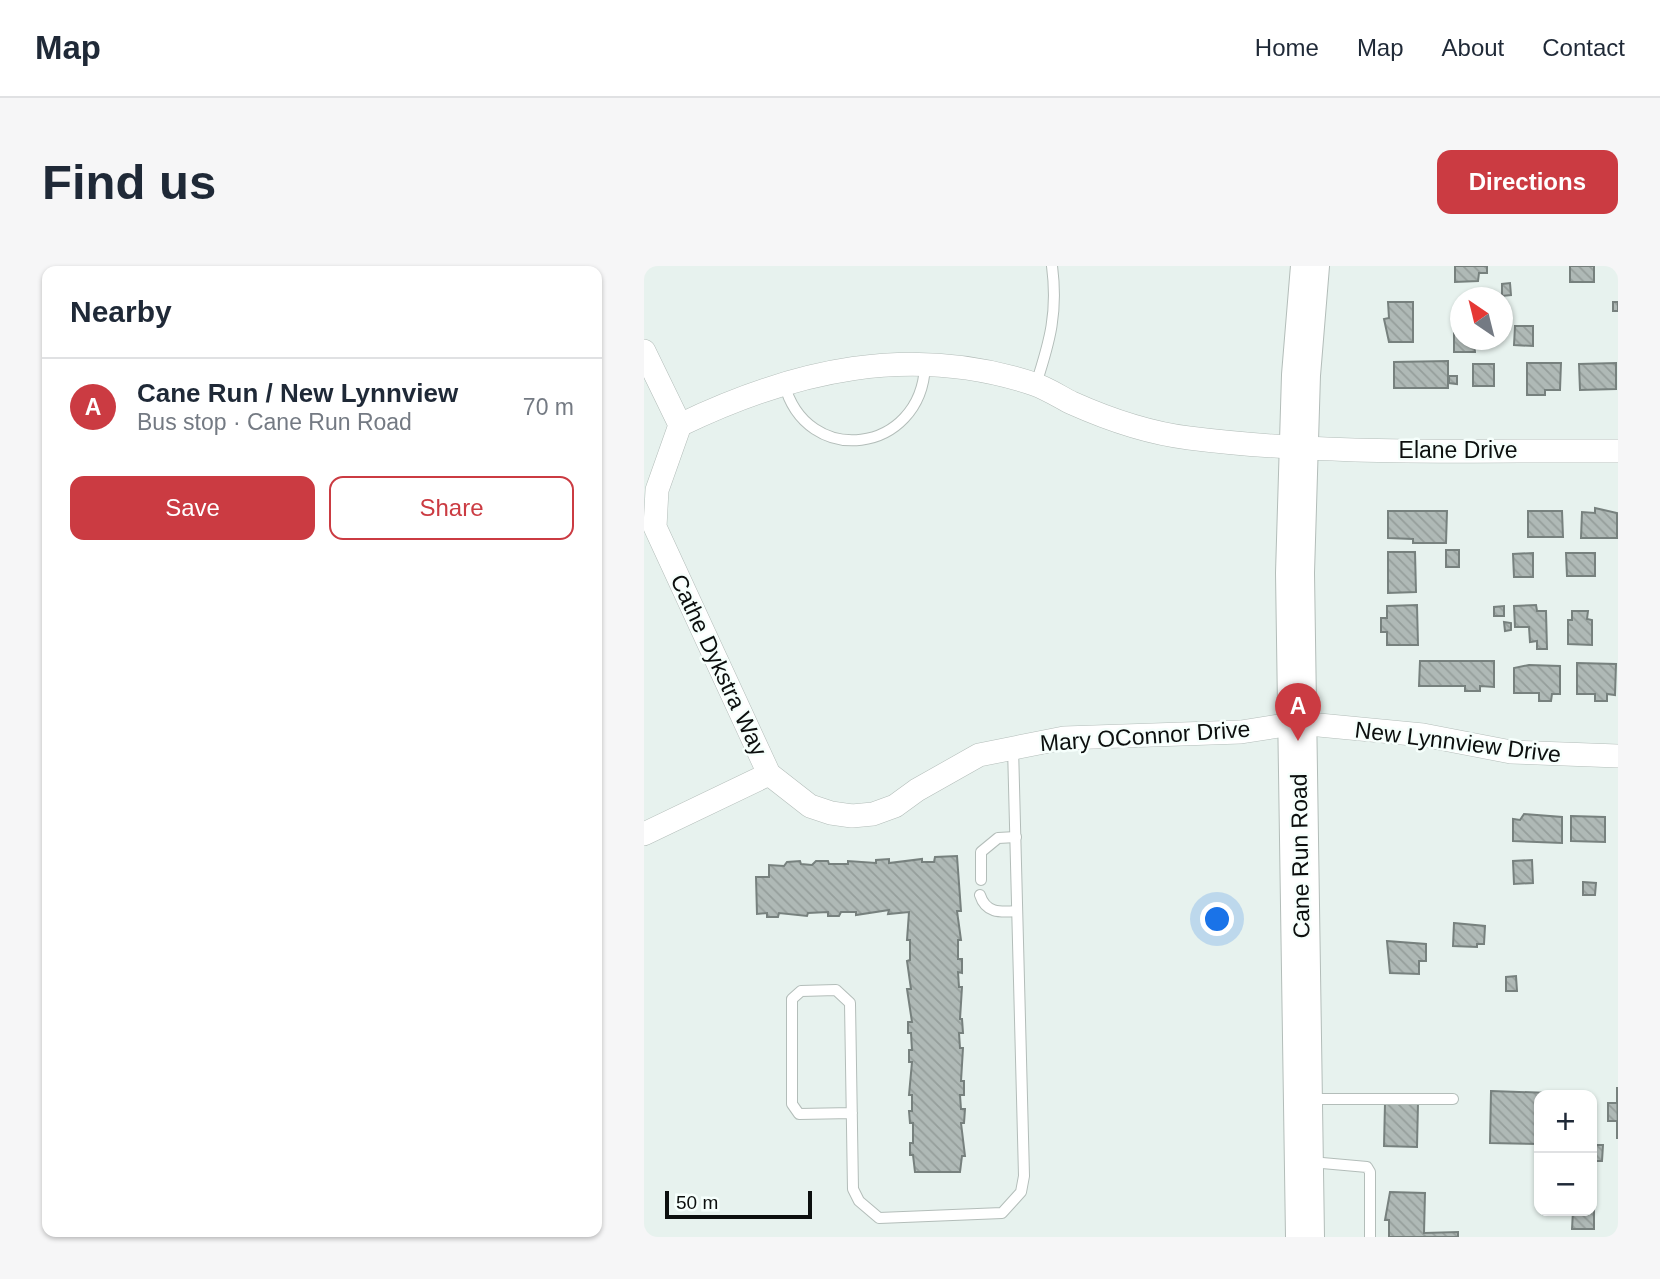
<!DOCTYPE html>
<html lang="en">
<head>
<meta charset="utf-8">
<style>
  :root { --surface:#fff; --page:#f6f6f7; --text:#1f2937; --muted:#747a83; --line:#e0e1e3; --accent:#cb3b42 }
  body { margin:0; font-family:Arial,sans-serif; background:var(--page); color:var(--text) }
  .controls { position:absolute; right:21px; bottom:21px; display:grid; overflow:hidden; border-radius:14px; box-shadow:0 2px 5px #0004 }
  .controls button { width:63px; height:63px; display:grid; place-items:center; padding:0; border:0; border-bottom:2px solid var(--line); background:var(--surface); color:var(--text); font:35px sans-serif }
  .compass { position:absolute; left:806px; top:21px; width:63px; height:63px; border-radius:50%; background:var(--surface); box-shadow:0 2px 5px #0004; rotate:325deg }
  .scale { position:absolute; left:21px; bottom:18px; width:147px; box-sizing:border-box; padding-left:7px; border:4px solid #0c0f0e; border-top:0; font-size:19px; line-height:24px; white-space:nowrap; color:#0c0f0e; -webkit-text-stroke:5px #f6fffc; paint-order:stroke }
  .you { position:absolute; left:574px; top:654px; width:24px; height:24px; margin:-18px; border:5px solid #fff; border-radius:50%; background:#1a73e8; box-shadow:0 0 0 10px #1a73e833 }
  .badge { display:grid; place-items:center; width:46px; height:46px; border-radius:50%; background:var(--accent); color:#fff; font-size:23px; font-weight:700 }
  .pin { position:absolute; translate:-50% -58px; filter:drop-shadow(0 2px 4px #0008) }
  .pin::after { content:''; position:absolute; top:37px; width:24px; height:21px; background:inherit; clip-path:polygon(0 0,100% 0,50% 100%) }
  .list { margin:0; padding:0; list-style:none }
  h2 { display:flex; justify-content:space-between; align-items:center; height:91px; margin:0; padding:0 28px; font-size:30px }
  h2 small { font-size:23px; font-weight:400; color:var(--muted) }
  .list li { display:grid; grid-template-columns:46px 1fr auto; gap:21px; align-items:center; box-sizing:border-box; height:98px; padding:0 28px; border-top:2px solid var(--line) }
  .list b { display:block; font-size:26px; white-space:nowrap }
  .list p { margin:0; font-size:23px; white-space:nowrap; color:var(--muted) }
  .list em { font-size:23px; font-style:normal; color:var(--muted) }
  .actions { display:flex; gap:14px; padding:21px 28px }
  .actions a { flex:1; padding:16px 0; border:2px solid var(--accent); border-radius:14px; text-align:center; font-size:24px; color:var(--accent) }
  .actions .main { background:var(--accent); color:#fff }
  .map { position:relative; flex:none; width:974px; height:971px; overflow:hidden; border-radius:14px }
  header { display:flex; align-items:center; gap:42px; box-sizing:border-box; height:98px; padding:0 35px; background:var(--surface); border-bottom:2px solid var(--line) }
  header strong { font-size:33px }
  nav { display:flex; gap:38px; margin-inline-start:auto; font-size:24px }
  .intro { display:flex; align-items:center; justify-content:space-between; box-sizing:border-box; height:168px; padding:0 42px }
  h1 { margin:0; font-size:49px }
  .button { padding:18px 32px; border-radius:14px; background:var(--accent); color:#fff; font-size:24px; font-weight:700 }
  main { display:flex; gap:42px; padding:0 42px }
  aside { flex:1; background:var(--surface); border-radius:14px; box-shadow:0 2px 5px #0004 }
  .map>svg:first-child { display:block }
  .building { fill:url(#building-back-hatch); stroke:#77817e; stroke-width:2 }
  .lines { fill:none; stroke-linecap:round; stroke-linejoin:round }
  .lane-casing { stroke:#b3bdb9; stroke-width:12 }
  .street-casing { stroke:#b3bdb9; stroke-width:24 }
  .highway-casing { stroke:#b3bdb9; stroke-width:40 }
  .lane { stroke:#fff; stroke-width:10 }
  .street { stroke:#fff; stroke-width:23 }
  .highway { stroke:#fff; stroke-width:38 }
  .labels { text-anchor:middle; stroke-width:5; stroke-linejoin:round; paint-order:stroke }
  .street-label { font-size:23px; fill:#0c0f0e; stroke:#f6fffc }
</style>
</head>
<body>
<header>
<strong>Map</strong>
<nav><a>Home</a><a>Map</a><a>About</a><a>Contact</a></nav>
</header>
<div class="intro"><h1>Find us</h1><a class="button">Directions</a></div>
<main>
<aside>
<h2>Nearby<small></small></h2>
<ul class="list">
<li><span class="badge">A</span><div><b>Cane Run / New Lynnview</b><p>Bus stop · Cane Run Road</p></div><em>70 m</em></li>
</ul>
<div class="actions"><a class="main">Save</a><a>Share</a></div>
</aside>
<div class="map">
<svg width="974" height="971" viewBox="0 0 974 971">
  <defs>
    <pattern id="building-back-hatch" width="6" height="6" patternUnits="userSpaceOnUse" patternTransform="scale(1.75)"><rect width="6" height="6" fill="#afb9b6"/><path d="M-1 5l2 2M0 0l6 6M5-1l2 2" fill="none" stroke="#959e9b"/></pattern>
  </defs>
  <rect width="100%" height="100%" fill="#e7f2ee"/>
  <g class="building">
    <polygon points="811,0 843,0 843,7 835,7 834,15 811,16"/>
    <rect x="926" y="0" width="24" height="16"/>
    <polygon points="866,17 867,29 858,30 858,18"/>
    <polygon points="744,36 769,36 769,76 745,76 740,53 745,52"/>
    <rect x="969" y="36" width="5" height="9"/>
    <polygon points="871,60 889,60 889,80 870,79"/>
    <polygon points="810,65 816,65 816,74 830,74 831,86 810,86"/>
    <polygon points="804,95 804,122 750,122 750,96"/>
    <polygon points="883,97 917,97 916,124 901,124 901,129 883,129"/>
    <polygon points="972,97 972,123 936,124 935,98"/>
    <rect x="829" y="98" width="21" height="22"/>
    <polygon points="805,110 813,110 813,118 805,117"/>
    <polygon points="951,242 973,247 973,272 937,272 938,246 951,247"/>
    <polygon points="744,245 803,245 802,277 769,277 769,273 744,272"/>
    <polygon points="884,245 918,245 919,271 884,271"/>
    <rect x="802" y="284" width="13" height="17"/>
    <polygon points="744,286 771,286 772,326 744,327"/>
    <polygon points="889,287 889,311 870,311 869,288"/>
    <polygon points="922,287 951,287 951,310 923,310"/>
    <polygon points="773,339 774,379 743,379 743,366 737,366 737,352 743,352 743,340"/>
    <polygon points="892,339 893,345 902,345 903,383 893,383 893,375 886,376 885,361 871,361 870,340"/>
    <polygon points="860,340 860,350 850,350 850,341"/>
    <polygon points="928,345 944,345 943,353 948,354 948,379 924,378 924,354 928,354"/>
    <polygon points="860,356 867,357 867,364 861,365"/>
    <polygon points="776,395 850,395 850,421 836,420 836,425 821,425 821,420 775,420"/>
    <polygon points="933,397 972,398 971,429 963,428 963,435 951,435 951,428 933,428"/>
    <polygon points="885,399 916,400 916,428 908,428 907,435 895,435 895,427 870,427 870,402"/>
    <polygon points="880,548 918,551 918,577 869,575 869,553 876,554"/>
    <polygon points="927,550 961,551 961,576 927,575"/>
    <polygon points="313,590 317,645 313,645 317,674 314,674 314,693 318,693 318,707 314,706 315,721 318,721 316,753 318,753 319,767 315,767 316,782 319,782 317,815 320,815 320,829 316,829 317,843 321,843 320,857 317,857 321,890 318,890 316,906 271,906 269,889 266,889 266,877 269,877 269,857 266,857 265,845 268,845 268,829 265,829 268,796 265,796 265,784 268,784 267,767 264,767 264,756 268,756 263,723 267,723 263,695 266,694 266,674 263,674 265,646 244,648 245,644 212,649 212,646 197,646 195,650 184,650 184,646 164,647 163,650 135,647 134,651 123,651 123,647 113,648 112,611 125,611 125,599 140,600 143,596 156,595 157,598 168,599 172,595 184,595 185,598 204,598 204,595 232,597 232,594 245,593 245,597 278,593 278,596 290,596 291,591"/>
    <polygon points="888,594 889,617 870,618 869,595"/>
    <polygon points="939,616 952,617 951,629 939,629"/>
    <polygon points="810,657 841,660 840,678 833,678 833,681 809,680"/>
    <polygon points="743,675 782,678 782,695 775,695 775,708 746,707"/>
    <polygon points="872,710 873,725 862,725 862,711"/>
    <polygon points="973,821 974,872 973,872 973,855 964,855 964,837 973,837"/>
    <polygon points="847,825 906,827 906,829 895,829 895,878 846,877"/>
    <polygon points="741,837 774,837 773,881 740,880"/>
    <polygon points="948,879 959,879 958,895 948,895"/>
    <polygon points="746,926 781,927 780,967 814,966 814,971 745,971 745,954 741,954"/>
    <polygon points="948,937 950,937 950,963 928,963 929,945 948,945"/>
  </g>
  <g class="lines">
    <g class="lane-casing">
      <g id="lane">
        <path d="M140 117C162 203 277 188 281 100"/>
        <path d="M392 118C406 75 414 46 408 0"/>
        <polyline points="337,614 337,586 354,572 372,571"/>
        <path d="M336 629C342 648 357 646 373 645"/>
        <polyline points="665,833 809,833"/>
        <polyline points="208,847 155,848 148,838 148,733 157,725 192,724 206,737 209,923 215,935 235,952 358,947 377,926 380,910 369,481"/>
        <polyline points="667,896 723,901 726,906 726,971"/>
      </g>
    </g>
    <g class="street-casing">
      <g id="street">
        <polyline points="0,85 36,159 13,224 11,261 125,508 166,540 187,547 208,550 229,548 251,540 273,524 335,489 420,472 597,466 654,457 779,469 867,486 974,490"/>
        <path d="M36 159C150 104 267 77 390 118 404 123 416 131 428 137 466 154 504 167 545 172 687 190 831 184 974 185"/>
        <polyline points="0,568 125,508"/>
      </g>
    </g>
    <g class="highway-casing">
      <polyline id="highway" points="661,971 651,307 657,109 666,0"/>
    </g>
    <use href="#lane" class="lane"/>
    <use href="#street" class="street"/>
    <use href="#highway" class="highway"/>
  </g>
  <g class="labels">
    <g class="street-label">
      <text x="814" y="192">Elane Drive</text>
      <text transform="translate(75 399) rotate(65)" y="8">Cathe Dykstra Way</text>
      <text transform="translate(501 470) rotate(-4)" y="8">Mary OConnor Drive</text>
      <text transform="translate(814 476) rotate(7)" y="8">New Lynnview Drive</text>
      <text transform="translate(656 590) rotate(-91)" y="8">Cane Run Road</text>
    </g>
  </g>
</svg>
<div class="controls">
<button>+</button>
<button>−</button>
</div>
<svg class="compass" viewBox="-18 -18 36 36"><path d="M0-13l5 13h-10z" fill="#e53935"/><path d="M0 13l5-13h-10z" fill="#747a83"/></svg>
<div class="scale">50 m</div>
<div class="you"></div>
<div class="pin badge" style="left:654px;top:475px">A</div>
</div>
</main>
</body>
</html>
